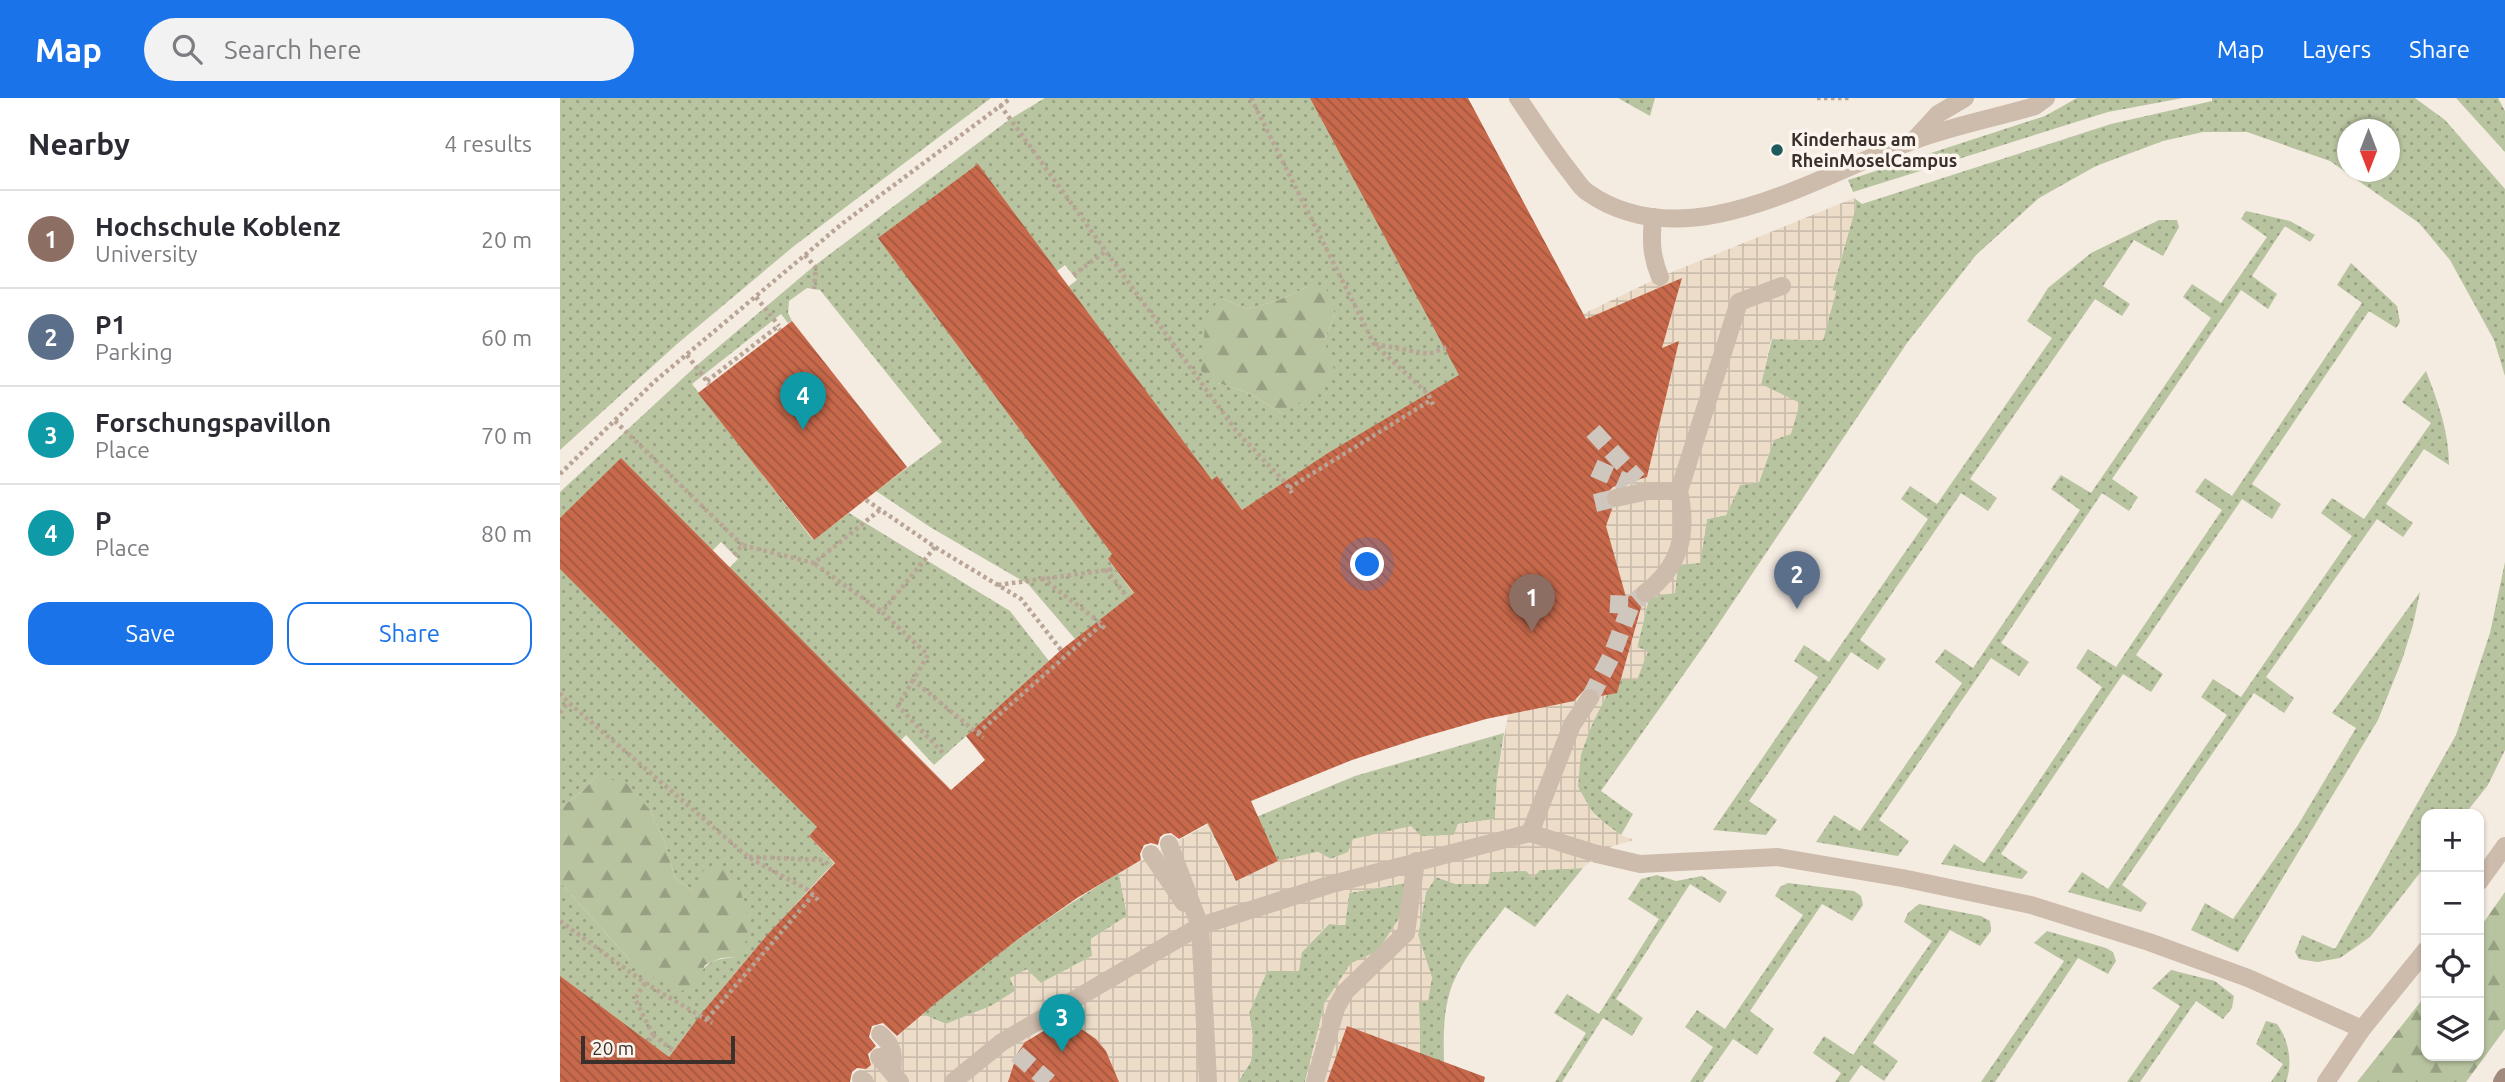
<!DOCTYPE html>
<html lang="en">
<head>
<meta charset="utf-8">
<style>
  :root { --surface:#fff; --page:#f2f2f3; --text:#2b2b33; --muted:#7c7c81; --line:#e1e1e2; --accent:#1a73e8 }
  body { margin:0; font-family:Ubuntu,sans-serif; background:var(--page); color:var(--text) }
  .controls { position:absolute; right:21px; bottom:21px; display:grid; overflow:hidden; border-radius:14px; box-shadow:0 2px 5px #0004 }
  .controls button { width:63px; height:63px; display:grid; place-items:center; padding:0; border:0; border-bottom:2px solid var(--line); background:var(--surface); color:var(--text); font:35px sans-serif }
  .compass { position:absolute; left:1777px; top:21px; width:63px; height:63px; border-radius:50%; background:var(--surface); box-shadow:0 2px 5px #0004; rotate:180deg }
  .scale { position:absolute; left:21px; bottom:18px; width:154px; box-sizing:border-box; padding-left:7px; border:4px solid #3b302b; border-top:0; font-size:19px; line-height:24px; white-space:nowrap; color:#3b302b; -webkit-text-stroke:5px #fbf5ee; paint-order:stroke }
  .you { position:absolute; left:808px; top:467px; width:24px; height:24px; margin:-18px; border:5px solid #fff; border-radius:50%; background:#1a73e8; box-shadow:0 0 0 10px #1a73e833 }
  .badge { display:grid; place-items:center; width:46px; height:46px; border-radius:50%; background:var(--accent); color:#fff; font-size:23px; font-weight:700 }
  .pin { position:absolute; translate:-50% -58px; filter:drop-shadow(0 2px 4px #0008) }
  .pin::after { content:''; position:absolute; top:37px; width:24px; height:21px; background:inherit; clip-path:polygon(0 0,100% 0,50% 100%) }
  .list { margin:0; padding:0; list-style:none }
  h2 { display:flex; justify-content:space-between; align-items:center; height:91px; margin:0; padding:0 28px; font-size:30px }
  h2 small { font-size:23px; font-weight:400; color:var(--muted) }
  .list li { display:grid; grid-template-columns:46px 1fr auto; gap:21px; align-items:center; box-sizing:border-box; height:98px; padding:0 28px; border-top:2px solid var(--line) }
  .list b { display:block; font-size:26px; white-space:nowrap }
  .list p { margin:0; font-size:23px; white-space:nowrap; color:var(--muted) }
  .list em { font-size:23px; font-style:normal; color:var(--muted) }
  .actions { display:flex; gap:14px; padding:21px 28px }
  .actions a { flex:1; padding:16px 0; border:2px solid var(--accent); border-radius:21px; text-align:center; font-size:24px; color:var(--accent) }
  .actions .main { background:var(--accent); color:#fff }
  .icon { flex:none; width:38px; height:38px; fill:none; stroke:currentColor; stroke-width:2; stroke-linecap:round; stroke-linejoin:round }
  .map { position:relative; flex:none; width:1945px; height:984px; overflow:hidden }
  header { display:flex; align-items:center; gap:42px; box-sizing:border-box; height:98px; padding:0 35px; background:var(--accent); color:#fff }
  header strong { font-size:33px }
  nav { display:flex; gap:38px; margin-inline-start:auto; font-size:24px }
  .search { width:490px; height:63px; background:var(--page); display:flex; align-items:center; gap:18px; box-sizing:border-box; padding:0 24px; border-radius:38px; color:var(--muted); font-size:26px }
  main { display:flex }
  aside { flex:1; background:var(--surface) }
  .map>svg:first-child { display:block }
  .grass { fill:url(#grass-dots); fill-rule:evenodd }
  .forest { fill:url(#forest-firs) }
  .plaza { fill:url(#plaza-grid); fill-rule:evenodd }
  .building { fill:url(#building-back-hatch) }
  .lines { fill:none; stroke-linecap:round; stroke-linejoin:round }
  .street-tunnel { stroke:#cfc6bd; stroke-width:18; stroke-dasharray:18 9; stroke-linecap:butt }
  .path { stroke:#b9a596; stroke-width:4.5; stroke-dasharray:3.5 3.5; stroke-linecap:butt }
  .lane { stroke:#cdbbac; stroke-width:18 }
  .street { stroke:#cdbbac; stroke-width:18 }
  .secondary { stroke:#a18a7d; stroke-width:18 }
  .poi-dot { fill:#1f5a5e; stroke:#fbf5ee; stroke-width:2.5 }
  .labels { text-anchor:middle; stroke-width:7; stroke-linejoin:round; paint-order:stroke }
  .poi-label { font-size:18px; font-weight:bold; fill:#3b302b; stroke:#fbf5ee; text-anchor:start }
</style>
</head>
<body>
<header>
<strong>Map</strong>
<div class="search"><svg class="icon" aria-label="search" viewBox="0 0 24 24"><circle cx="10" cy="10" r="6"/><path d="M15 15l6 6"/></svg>Search here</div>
<nav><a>Map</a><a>Layers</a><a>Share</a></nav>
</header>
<main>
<aside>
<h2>Nearby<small>4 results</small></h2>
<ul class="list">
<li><span class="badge" style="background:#8d6e63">1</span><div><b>Hochschule Koblenz</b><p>University</p></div><em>20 m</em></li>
<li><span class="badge" style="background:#5c6f8a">2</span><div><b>P1</b><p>Parking</p></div><em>60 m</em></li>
<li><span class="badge" style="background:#0f9aa8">3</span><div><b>Forschungspavillon</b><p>Place</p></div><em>70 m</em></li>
<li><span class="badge" style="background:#0f9aa8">4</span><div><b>P</b><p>Place</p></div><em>80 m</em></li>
</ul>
<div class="actions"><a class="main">Save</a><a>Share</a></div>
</aside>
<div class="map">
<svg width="1945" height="984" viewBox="0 0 1945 984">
  <defs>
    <pattern id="grass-dots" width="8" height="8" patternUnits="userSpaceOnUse" patternTransform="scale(1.75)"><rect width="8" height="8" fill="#b8c4a0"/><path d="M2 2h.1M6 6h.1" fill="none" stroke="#97a083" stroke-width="1.8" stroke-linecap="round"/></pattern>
    <pattern id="forest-firs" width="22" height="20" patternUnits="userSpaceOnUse" patternTransform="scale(1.75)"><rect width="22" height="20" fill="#b8c4a0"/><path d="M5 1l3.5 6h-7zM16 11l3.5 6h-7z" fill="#97a083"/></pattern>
    <pattern id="plaza-grid" width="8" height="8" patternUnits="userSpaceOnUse" patternTransform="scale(1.75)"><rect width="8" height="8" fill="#ecdcc8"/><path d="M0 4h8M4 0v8" fill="none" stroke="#cbbdac"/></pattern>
    <pattern id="building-back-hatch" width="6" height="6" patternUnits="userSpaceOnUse" patternTransform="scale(1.75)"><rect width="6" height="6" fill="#c8694b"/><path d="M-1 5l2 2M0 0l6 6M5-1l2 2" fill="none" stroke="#a4573f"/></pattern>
  </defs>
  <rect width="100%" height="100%" fill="#f4ebe1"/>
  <g class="grass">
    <polygon points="0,0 431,0 234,148 117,246 0,352"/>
    <path d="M485 0H761L905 277 682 412 657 379 644 389 500 195 517 182 505 167 488 180 561 449 548 461 574 496 515 541 468 486 370 429 316 393 382 344 260 192 247 190 229 203 228 215 232 223 228 225 221 216 132 286 253 442 289 415 450 513 489 563 374 667 346 637 334 649 162 477 178 461 161 444 153 452 0 434V394L136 268 254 168 450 21ZM747 189 775 216 764 242 723 316 689 295 658 285 661 200 688 211 719 202Z"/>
    <polygon points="1058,0 1095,0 1090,18"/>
    <polygon points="1517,0 1623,0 1548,14 1293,94 1288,82 1485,18"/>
    <path d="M1652 0H1855L1885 22 1945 91V278L1934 242 1890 162 1859 125 1770 63 1687 34H1643L1603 43 1536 68 1479 100 1416 157 1347 245 1143 549 1041 693 1073 716 1061 737C1045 726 1022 709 1018 688 1013 657 1041 608 1055 581H1077L1087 554 1077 550 1089 500 1118 467 1140 464 1147 421 1166 417 1180 387 1199 384 1214 342 1201 286 1212 241 1263 242 1276 193H1272L1296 108 1294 100 1302 106 1551 26 1652 3ZM1787 32H1829V74H1787Z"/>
    <polygon points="1896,0 1938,0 1945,13 1945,54"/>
    <polygon points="1686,113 1730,123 1755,137 1750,144 1725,128 1692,178 1717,196 1708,211 1681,192 1552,381 1578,399 1569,413 1542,395 1441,545 1469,564 1459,578 1431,560 1319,722 1349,743 1338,758 1256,744 1274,717 1300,733 1402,585 1375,564 1385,551 1413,570 1520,412 1491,391 1501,377 1531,395 1651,220 1623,199 1632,186 1661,205 1707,139 1681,121"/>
    <polygon points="1599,122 1617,122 1619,129 1603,158 1574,142 1543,188 1570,206 1562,218 1535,201 1410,381 1437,400 1428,413 1401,395 1300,542 1326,561 1318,572 1291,554 1189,703 1217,722 1206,737 1153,732 1258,579 1234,563 1244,547 1269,564 1368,421 1341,401 1350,388 1377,406 1492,240 1467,223 1488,190 1531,155"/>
    <polygon points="1791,165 1837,208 1840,224 1836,230 1809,213 1692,386 1721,406 1712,421 1682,401 1576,557 1603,576 1591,594 1563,576 1441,756 1468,774 1462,781 1381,766 1394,746 1424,765 1542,589 1516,570 1528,551 1556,569 1662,412 1635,394 1645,380 1672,398 1802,205 1777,187"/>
    <path d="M1866 273C1878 304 1889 334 1889 367L1864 351 1826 406 1853 425 1843 439 1817 421 1706 579 1734 600 1724 615 1694 595 1562 787 1587 805 1581 814 1508 794 1522 774 1548 791 1667 617 1641 599 1653 581 1681 599 1792 438 1761 415 1772 400 1804 421 1871 325 1842 304Z"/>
    <path d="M0 457 257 729 249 738 274 765C215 827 159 891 108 960L0 892V784L70 862 138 879C147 862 158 861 176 859L133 793 115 780 105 745 90 712 35 679 23 693 0 710Z"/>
    <polygon points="1945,464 1945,652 1928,687 1905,716 1866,716 1866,767 1810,839 1780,860 1757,864 1739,861 1735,854 1742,837 1775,851 1896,637 1930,535"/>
    <polygon points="1860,494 1853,527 1842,562 1818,622 1678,854 1631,832 1645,805 1673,821 1738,727 1796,630 1772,615"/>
    <path d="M944 635 937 681 935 721 898 726 894 737C853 738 809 745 770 761L758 754 718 763 709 743 666 762 645 722 670 730 795 678Z"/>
    <path d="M1023 770 975 829 945 809C925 836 898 864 889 897 882 922 884 948 884 973L850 984 860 954 859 903 872 880 858 837 866 794 876 779 896 786 931 774Z"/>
    <path d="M559 775 567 818 531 841 532 858 481 885 455 893 431 908 386 926 362 916C423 864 490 817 559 775Z"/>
    <polygon points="1097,777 1116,783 1142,778 1167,794 1160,805 1130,786 1056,901 1083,920 1072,938 1043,920 1002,984 995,984 1026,935 994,915 1007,896 1039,916 1099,821 1068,801 1081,781"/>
    <polygon points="845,785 845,811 818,853 765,904 745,984 678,984 691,963 693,940 689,915 707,873 742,854 769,826 785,827 789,795"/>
    <polygon points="1228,785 1294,793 1301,798 1303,807 1292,823 1262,806 1190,913 1214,931 1197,957 1173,941 1143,984 1130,984 1153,949 1125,929 1137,912 1165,931 1243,817 1215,798 1220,789"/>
    <polygon points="1359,806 1421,818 1430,823 1431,833 1420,848 1390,832 1313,945 1338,963 1324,983 1301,967 1289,984 1275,984 1281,975 1253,955 1264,938 1293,957 1372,843 1344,824 1348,815"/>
    <polygon points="1487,833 1546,850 1553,854 1556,863 1548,876 1518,860 1435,984 1421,984 1504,863 1474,845"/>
    <polygon points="1611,872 1655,883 1674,898 1672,910 1663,921 1636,903 1580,984 1567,984 1620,908 1592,890"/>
    <path d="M1706 923 1717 926C1729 942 1733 965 1726 984H1711L1723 966 1696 946Z"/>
  </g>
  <g class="forest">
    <polygon points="747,189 766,190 775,216 764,242 777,279 723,316 689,295 658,285 641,273 646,217 661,200 688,211 719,202"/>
    <polygon points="35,679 65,684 90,712 105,745 115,780 133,793 143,773 161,765 180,791 192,833 176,859 161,860 145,867 137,885 122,893 91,878 70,862 0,784 0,710 23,693"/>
    <polygon points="1945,794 1945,931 1906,984 1797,984 1866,897 1866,958 1919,958 1919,831"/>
  </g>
  <path class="plaza" d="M1294 100 1296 108 1272 192 1276 193 1263 242 1211 241 1201 286 1240 305 1231 336 1214 342 1199 384 1180 387 1166 417 1147 421 1140 465 1118 467 1115 495 1089 500 1077 549 1088 553 1077 582 1055 581 1033 624 1021 656 1018 689 1035 718 1061 737 1074 742 1053 748 1038 756 1023 770 980 772 973 780 966 773 931 774 928 786H896L876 779 866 794 858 837 872 880 868 903 859 904 860 954 850 984H745L765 904 791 865 818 853 845 811 844 785 789 795 785 827 768 826 742 854 739 873H707L689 915 693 941 691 963 678 984H552V966L546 953 536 941 523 932 508 928H493L478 934 466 943 457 956 453 968V984H298L308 964H312L321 956 325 930 337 939 362 916 386 926 431 908 455 893 450 880 467 871 481 885 532 858 531 841 567 818 559 775 647 727 676 783 718 763 758 754 771 761 788 754 793 741 851 728 861 738 894 737 898 726 935 721 937 681 949 611 1029 594 1044 534 1043 503 1054 457 1037 463 1021 217 1100 179ZM1121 181 1107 234 1055 257Z"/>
  <g class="building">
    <polygon points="750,0 908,0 1026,221 1122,180 1102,250 1119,243 1087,379 1053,389 1045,397 1047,407 1052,411 1046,428 1066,499 1074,497 1082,506 1057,595 1041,598 1036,590 1026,590 1014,603 926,621 863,639 792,662 691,703 718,763 676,783 648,725 619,741 611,735 604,736 600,739 598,747 591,745 584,747 580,756 581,762 517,800 461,839 378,903 337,938 323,925 312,928 309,939 316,948 308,956 311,967 306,971 297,970 292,974 290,984 0,984 0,878 109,959 141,916 208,836 275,765 249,738 257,729 0,471 0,420 61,360 391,692 425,662 406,638 501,552 574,495 548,461 552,456 318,140 418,66 652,382 657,378 682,412 768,355 899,277"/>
    <polygon points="232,223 347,369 254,442 138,295"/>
    <polygon points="492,928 508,928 523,932 536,941 546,953 559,984 448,984 457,956 465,944"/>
    <polygon points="787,928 925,979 924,984 767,984"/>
  </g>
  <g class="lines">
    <g class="street-tunnel">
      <polyline points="1033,333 1078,382"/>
      <polyline points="1034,370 1068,385"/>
      <polyline points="1035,405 1056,400"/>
      <polyline points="1050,506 1071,507"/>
      <polyline points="1030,600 1052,557 1071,507 1085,495"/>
      <polyline points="457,956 489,984"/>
    </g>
    <g class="path">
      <polyline points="691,0 814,246 868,296 874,309"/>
      <polyline points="1257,0 1291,0"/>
      <polyline points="440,7 677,334 725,384 732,395"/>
      <polyline points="245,157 256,170 254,191"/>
      <polyline points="513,177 546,153"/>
      <polyline points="196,199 219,228"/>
      <polyline points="815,246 869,256 890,248"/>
      <polyline points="127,257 149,286"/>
      <polyline points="147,283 217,229 220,232"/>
      <polyline points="55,323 182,447"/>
      <polyline points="0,376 95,283 283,125 451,0"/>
      <polyline points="729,390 871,302"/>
      <polyline points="306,402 375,449 461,501 501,552"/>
      <polyline points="375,449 322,514 368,557 353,582 423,640"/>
      <polyline points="174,457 182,447 254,465 321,411"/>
      <polyline points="255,466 322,514"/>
      <polyline points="546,471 568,500"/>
      <polyline points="482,480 537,522 546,532"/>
      <polyline points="438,487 555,471"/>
      <polyline points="353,582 338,608 385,657"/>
      <polyline points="0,595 8,604 188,759 248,792 258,802"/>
      <polyline points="0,615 8,604"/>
      <polyline points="418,635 541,527"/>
      <polyline points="189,759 263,762 271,769"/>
      <polyline points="0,823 85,885 152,925"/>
      <polyline points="85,885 75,901 93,937 87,946"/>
      <polyline points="147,921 253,797"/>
      <polyline points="93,937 114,953"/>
    </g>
    <g class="lane">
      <path d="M958 0C975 25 991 50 1010 74 1015 80 1020 89 1027 94 1126 164 1256 78 1352 43 1392 28 1434 20 1475 8L1486 0"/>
      <polyline points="1354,42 1378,16 1405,0"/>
      <path d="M1093 119C1091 142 1091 158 1100 179"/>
      <polyline points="1037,756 1080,766 1218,759 1342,780 1471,807 1589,844 1688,880 1802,931"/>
      <polyline points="1919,784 1945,748"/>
      <polyline points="1766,984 1802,931 1866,852"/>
    </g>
    <g class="street">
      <polyline points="1056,400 1088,393 1119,393"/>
      <path d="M1085 495C1121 468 1128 435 1119 393L1179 204 1222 188"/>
      <polyline points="970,735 1012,627 1030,600"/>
      <polyline points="609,746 640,828 648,984"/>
      <polyline points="591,756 624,805"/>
      <path d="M320 936C334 948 334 957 332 974"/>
      <polyline points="319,959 340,984"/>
      <polyline points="301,981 305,984"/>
      <polyline points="393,984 442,944 640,828 772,786 970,735 1037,756"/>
      <polyline points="755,984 776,910 785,894 846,835 856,763"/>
    </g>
    <polyline class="secondary" points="1942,984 1945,979"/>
  </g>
  <circle class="poi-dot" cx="1217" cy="52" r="7"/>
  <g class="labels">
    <g class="poi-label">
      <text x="1231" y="48">Kinderhaus am<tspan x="1231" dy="21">RheinMoselCampus</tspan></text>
    </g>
  </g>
</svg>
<div class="controls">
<button>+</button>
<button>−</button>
<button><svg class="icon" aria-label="locate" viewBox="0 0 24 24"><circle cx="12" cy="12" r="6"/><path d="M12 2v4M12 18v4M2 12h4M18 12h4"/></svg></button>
<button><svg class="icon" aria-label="layers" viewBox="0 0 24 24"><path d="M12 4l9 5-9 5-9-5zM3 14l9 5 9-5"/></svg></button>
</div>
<svg class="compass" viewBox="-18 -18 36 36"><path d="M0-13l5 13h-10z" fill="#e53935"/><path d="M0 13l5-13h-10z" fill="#7c7c81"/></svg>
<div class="scale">20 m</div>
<div class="you"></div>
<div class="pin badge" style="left:972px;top:534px;background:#8d6e63">1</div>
<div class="pin badge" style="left:1237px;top:511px;background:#5c6f8a">2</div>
<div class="pin badge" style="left:502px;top:954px;background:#0f9aa8">3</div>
<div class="pin badge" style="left:243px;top:332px;background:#0f9aa8">4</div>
</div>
</main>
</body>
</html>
